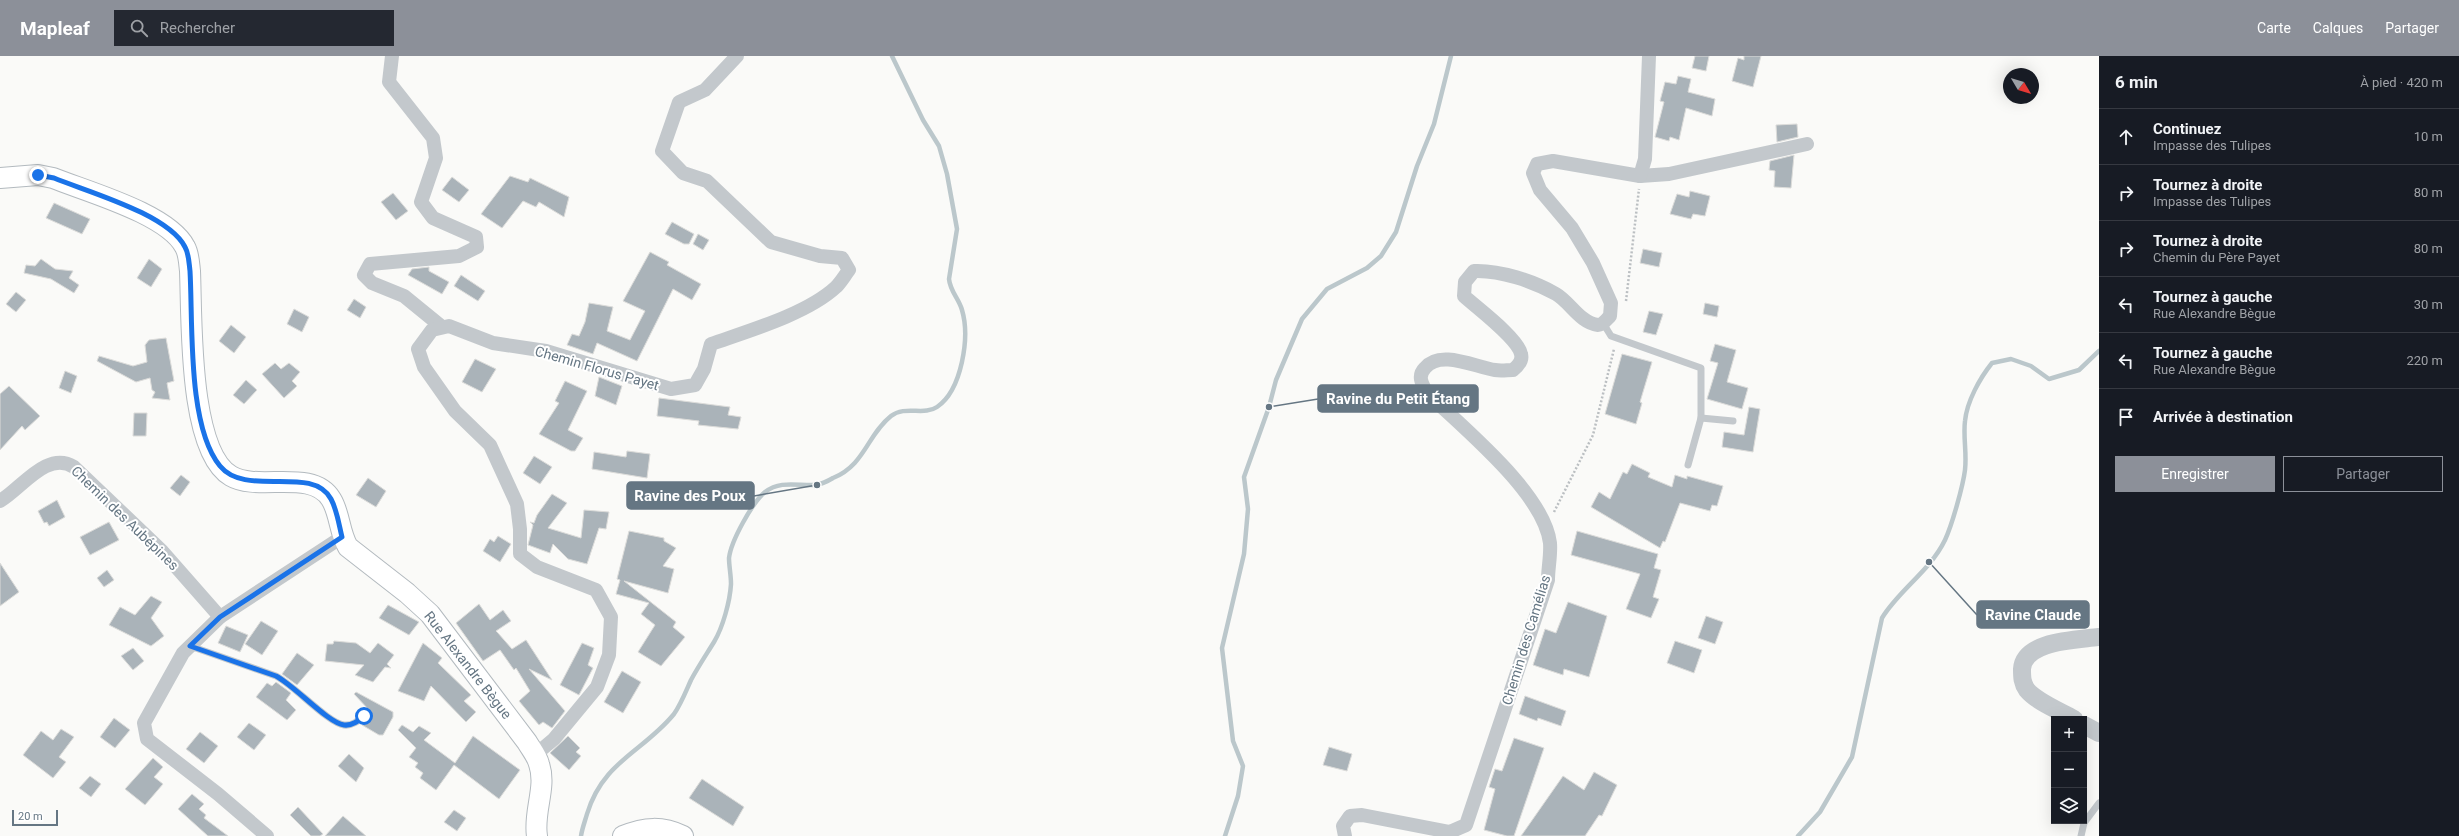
<!DOCTYPE html>
<html lang="fr">
<head>
<meta charset="utf-8">
<style>
  :root { --surface:#171b24; --page:#242831; --text:#f1f3f6; --muted:#9ea1a6; --line:#363941; --accent:#8c9099 }
  body { margin:0; font-family:Roboto,sans-serif; background:var(--page); color:var(--text) }
  .controls { position:absolute; right:12px; bottom:12px; display:grid; overflow:hidden; border-radius:0px; box-shadow:0 4px 16px #0002 }
  .controls button { width:36px; height:36px; display:grid; place-items:center; padding:0; border:0; border-bottom:1px solid var(--line); background:var(--surface); color:var(--text); font:20px sans-serif }
  .compass { position:absolute; left:2003px; top:12px; width:36px; height:36px; border-radius:50%; background:var(--surface); box-shadow:0 4px 16px #0002; rotate:128deg }
  .scale { position:absolute; left:12px; bottom:10px; width:46px; box-sizing:border-box; padding-left:4px; border:2px solid #657683; border-top:0; font-size:11px; line-height:14px; white-space:nowrap; color:#657683; -webkit-text-stroke:3px #fff; paint-order:stroke }
  .stop { position:absolute; width:12px; height:12px; margin:-9px; border:3px solid #1a73e8; border-radius:50%; background:#fff }
  .stop.end { background:#1a73e8; border-color:#fff; box-shadow:0 1px 4px #0008 }
  .list { margin:0; padding:0; list-style:none }
  h2 { display:flex; justify-content:space-between; align-items:center; height:52px; margin:0; padding:0 16px; font-size:17px }
  h2 small { font-size:13px; font-weight:400; color:var(--muted) }
  .list li { display:grid; grid-template-columns:26px 1fr auto; gap:12px; align-items:center; box-sizing:border-box; height:56px; padding:0 16px; border-top:1px solid var(--line) }
  .list b { display:block; font-size:15px; white-space:nowrap }
  .list p { margin:0; font-size:13px; white-space:nowrap; color:var(--muted) }
  .list em { font-size:13px; font-style:normal; color:var(--muted) }
  .actions { display:flex; gap:8px; padding:12px 16px }
  .actions a { flex:1; padding:9px 0; border:1px solid var(--accent); border-radius:0px; text-align:center; font-size:14px; color:var(--accent) }
  .actions .main { background:var(--accent); color:#fff }
  .icon { flex:none; width:22px; height:22px; fill:none; stroke:currentColor; stroke-width:2; stroke-linecap:round; stroke-linejoin:round }
  .map { position:relative; flex:none; width:2099px; height:780px; overflow:hidden }
  header { display:flex; align-items:center; gap:24px; box-sizing:border-box; height:56px; padding:0 20px; background:var(--accent); color:#fff }
  header strong { font-size:19px }
  nav { display:flex; gap:22px; margin-inline-start:auto; font-size:14px }
  .search { width:280px; height:36px; background:var(--page); display:flex; align-items:center; gap:10px; box-sizing:border-box; padding:0 14px; border-radius:0px; color:var(--muted); font-size:15px }
  main { display:flex }
  aside { flex:1; background:var(--surface) }
  .map>svg:first-child { display:block }
  .lines { fill:none; stroke-linecap:round; stroke-linejoin:round }
  .stream { stroke:#bbc7cb; stroke-width:4.5 }
  .building { fill:#aab3b9; stroke:#dcdcda }
  .secondary-casing { stroke:#b3babf; stroke-width:22 }
  .path { stroke:#bbbfc2; stroke-width:2.5; stroke-dasharray:2 2; stroke-linecap:butt }
  .service { stroke:#c3c8cc; stroke-width:7 }
  .minor { stroke:#c3c8cc; stroke-width:14 }
  .tertiary { stroke:#c3c8cc; stroke-width:18 }
  .secondary { stroke:#fff; stroke-width:20 }
  .route { stroke:#1a73e8; stroke-width:5 }
  .labels { text-anchor:middle; stroke-width:4; stroke-linejoin:round; paint-order:stroke }
  .street-label { font-size:14px; fill:#657683; stroke:#fff }
  .leader { fill:none; stroke:#657683; stroke-width:1.5 }
  .callout-dot { fill:#657683; stroke:#fff; stroke-width:1.5 }
  .callout { fill:#657683; stroke:#657683; stroke-width:1.5 }
  .callout-label { font-size:15px; text-anchor:middle; font-weight:bold; fill:#fff }
</style>
</head>
<body>
<header>
<strong>Mapleaf</strong>
<div class="search"><svg class="icon" aria-label="search" viewBox="0 0 24 24"><circle cx="10" cy="10" r="6"/><path d="M15 15l6 6"/></svg>Rechercher</div>
<nav><a>Carte</a><a>Calques</a><a>Partager</a></nav>
</header>
<main>
<div class="map">
<svg width="2099" height="780" viewBox="0 0 2099 780">
  <rect width="100%" height="100%" fill="#fafaf8"/>
  <g class="lines">
    <g class="stream">
      <path d="M581 780C582 773 585 765 587 758 603 705 643 696 674 658 681 648 686 635 691 624 698 611 706 599 714 586 723 571 730 545 731 528 731 519 729 510 729 502 731 485 752 447 765 436 781 424 797 430 816 429 821 428 828 425 833 422 865 409 867 379 891 360 905 349 924 360 937 351 962 334 970 281 962 254 959 243 950 235 949 223L957 173 947 118 939 90 923 64 892 0"/>
      <polyline points="1225,780 1238,740 1243,710 1233,685 1222,592 1244,498 1248,453 1244,421 1269,351 1276,324 1302,263 1327,233 1367,212 1381,200 1396,176 1417,110 1434,68 1451,0"/>
      <path d="M1798 780 1820 756 1852 701 1882 562C1899 534 1930 515 1945 484 1952 469 1963 430 1965 414 1967 397 1963 381 1965 365 1967 345 1980 322 1992 307L2011 303 2031 310 2049 323 2079 314 2099 295"/>
    </g>
  </g>
  <g class="building">
    <polygon points="1695,0 1709,0 1706,15 1692,12"/>
    <polygon points="1744,0 1761,0 1753,31 1732,25 1738,2 1744,4"/>
    <polygon points="1678,20 1691,23 1688,36 1715,43 1712,60 1686,52 1679,84 1670,81 1669,85 1655,81 1664,46 1660,45 1665,26 1676,28"/>
    <polygon points="1797,68 1798,81 1777,86 1776,69"/>
    <polygon points="1794,99 1791,132 1774,131 1775,115 1769,114 1770,105"/>
    <polygon points="510,120 528,126 530,122 569,141 564,161 539,146 536,151 523,145 502,172 481,158"/>
    <polygon points="452,121 469,134 459,146 442,134"/>
    <polygon points="1690,135 1710,140 1705,160 1693,158 1691,163 1670,158 1677,138 1689,141"/>
    <polygon points="393,137 408,155 396,164 381,146"/>
    <polygon points="54,147 90,163 82,178 46,162"/>
    <polygon points="672,166 694,178 689,188 684,188 665,178"/>
    <polygon points="698,178 709,184 703,194 693,188"/>
    <polygon points="1643,193 1662,197 1659,211 1640,207"/>
    <polygon points="650,196 669,206 667,209 701,228 692,244 673,233 637,305 597,287 593,298 567,289 572,278 579,280 585,266 589,247 613,251 607,275 630,284 645,255 623,245"/>
    <polygon points="41,203 55,213 73,215 69,222 79,229 74,237 51,223 24,217 26,209 35,210"/>
    <polygon points="149,203 162,213 151,231 137,222"/>
    <polygon points="429,211 429,215 449,226 442,238 408,219 412,213"/>
    <polygon points="461,219 485,235 478,245 454,230"/>
    <polygon points="16,236 26,244 16,256 6,248"/>
    <polygon points="354,243 366,251 360,262 347,254"/>
    <polygon points="1705,247 1719,250 1717,261 1703,258"/>
    <polygon points="294,253 309,261 302,276 287,268"/>
    <polygon points="1649,255 1663,258 1656,279 1643,276"/>
    <polygon points="231,269 246,281 234,297 219,285"/>
    <polygon points="166,282 174,325 167,327 170,344 152,342 155,336 152,334 150,322 136,326 97,305 99,300 133,310 147,306 145,289 149,284"/>
    <polygon points="1715,288 1736,294 1727,326 1748,332 1742,353 1707,343 1718,307 1710,305"/>
    <polygon points="1622,298 1652,306 1640,346 1642,347 1636,368 1605,358"/>
    <polygon points="475,303 496,313 482,336 462,326"/>
    <polygon points="275,307 281,313 289,307 300,316 292,325 297,330 284,342 262,318"/>
    <polygon points="65,315 77,320 71,337 59,332"/>
    <polygon points="599,321 622,330 616,349 595,340"/>
    <polygon points="246,324 257,334 244,348 233,339"/>
    <polygon points="565,325 587,335 568,374 583,382 575,395 571,395 539,378 559,347 555,345"/>
    <polygon points="9,330 40,360 25,374 22,370 0,394 0,338"/>
    <polygon points="659,342 730,351 728,359 741,361 738,373 698,369 699,365 657,360"/>
    <polygon points="1749,351 1760,353 1753,396 1722,391 1724,376 1744,379"/>
    <polygon points="134,357 147,357 146,380 133,380"/>
    <polygon points="627,395 650,398 647,422 592,413 594,396 626,401"/>
    <polygon points="534,400 552,411 540,428 523,417"/>
    <polygon points="1632,408 1650,417 1648,421 1672,431 1675,419 1687,423 1687,420 1723,430 1717,450 1712,449 1710,455 1680,447 1665,486 1663,485 1660,492 1591,451 1599,436 1610,443 1623,416 1627,418"/>
    <polygon points="181,419 190,426 180,440 170,432"/>
    <polygon points="368,422 386,435 376,451 356,439"/>
    <polygon points="552,438 567,447 548,472 581,482 584,454 609,456 606,473 599,472 587,508 568,503 553,488 550,497 528,489 533,469 530,466 534,467 537,459"/>
    <polygon points="57,444 65,461 49,470 47,466 44,467 38,455"/>
    <polygon points="109,466 119,484 90,499 80,481"/>
    <polygon points="629,475 664,482 664,485 676,492 663,510 674,513 668,537 624,525 676,566 673,571 685,581 661,610 638,596 655,569 641,558 649,547 616,538 620,524 617,523"/>
    <polygon points="1577,475 1658,498 1654,512 1661,514 1653,541 1659,543 1651,562 1626,553 1640,518 1571,499"/>
    <polygon points="498,480 511,488 500,506 483,495 490,483 494,486"/>
    <polygon points="0,507 19,536 0,550"/>
    <polygon points="107,514 114,524 104,531 97,522"/>
    <polygon points="151,540 162,546 151,562 164,580 151,590 109,569 120,551 135,559"/>
    <polygon points="1568,546 1607,560 1589,621 1564,613 1563,619 1533,609 1545,573 1556,577"/>
    <polygon points="479,548 490,564 503,554 511,565 496,575 498,577 512,593 526,584 552,624 529,613 565,655 552,672 543,666 539,669 519,645 530,635 516,612 514,614 500,594 483,605 456,567"/>
    <polygon points="388,549 419,566 409,579 379,562"/>
    <polygon points="1706,560 1723,566 1715,588 1698,582"/>
    <polygon points="261,565 278,575 262,599 245,588"/>
    <polygon points="226,570 248,579 240,596 218,587"/>
    <polygon points="334,585 356,587 370,597 378,587 394,599 387,608 391,612 385,611 373,626 355,619 364,609 325,605 327,588 333,588"/>
    <polygon points="1675,585 1702,594 1694,617 1667,607"/>
    <polygon points="423,587 442,602 438,607 471,639 464,645 476,656 466,666 431,630 424,645 398,635"/>
    <polygon points="582,587 594,592 588,609 593,612 579,639 560,629"/>
    <polygon points="133,592 144,605 133,614 121,600"/>
    <polygon points="297,597 314,609 297,629 282,618"/>
    <polygon points="622,615 641,626 623,657 604,646"/>
    <polygon points="276,626 291,637 286,644 296,654 287,664 256,641 267,627 272,630"/>
    <polygon points="356,636 393,656 393,661 383,679 379,679 362,669 368,662 370,655 354,638"/>
    <polygon points="1525,640 1566,655 1561,670 1538,662 1537,665 1519,658"/>
    <polygon points="114,662 130,674 115,692 100,681"/>
    <polygon points="249,667 266,679 254,694 237,681"/>
    <polygon points="402,669 413,676 419,670 431,677 424,684 455,707 473,680 520,714 499,743 454,709 436,734 420,722 423,717 415,711 418,707 409,701 416,692 398,674"/>
    <polygon points="61,673 74,681 59,701 66,706 53,722 23,699 41,675 53,684"/>
    <polygon points="200,676 218,690 204,707 186,693"/>
    <polygon points="568,680 580,692 576,696 581,700 569,714 550,697"/>
    <polygon points="1514,682 1544,692 1514,780 1507,780 1484,774 1495,733 1489,731 1495,713 1502,715"/>
    <polygon points="1329,691 1352,698 1347,715 1323,709"/>
    <polygon points="349,698 364,712 356,726 338,710"/>
    <polygon points="153,702 163,711 154,721 163,728 145,749 125,733"/>
    <polygon points="1594,716 1617,729 1602,760 1599,759 1585,780 1521,780 1563,720 1584,734"/>
    <polygon points="90,720 101,728 91,741 79,732"/>
    <polygon points="702,723 744,751 733,770 689,742"/>
    <polygon points="192,738 204,748 199,753 206,759 204,762 228,780 208,780 178,753"/>
    <polygon points="298,751 323,778 320,780 311,780 290,759"/>
    <polygon points="454,754 466,762 457,775 444,766"/>
    <polygon points="343,760 366,780 325,780"/>
  </g>
  <g class="lines">
    <g class="secondary-casing">
      <g id="secondary">
        <path d="M0 122 38 119 53 122C88 136 168 158 185 191 189 198 189 207 190 215 192 261 188 395 231 420 258 436 312 412 331 443 340 457 339 476 348 491L407 537 430 558 527 686C531 693 537 700 539 708 547 731 533 756 537 780"/>
        <path d="M623 780C645 771 662 770 683 780"/>
      </g>
    </g>
    <g class="path">
      <polyline points="1626,245 1639,133"/>
      <polyline points="1554,456 1593,379 1614,293"/>
    </g>
    <g class="service">
      <polyline points="1603,267 1611,280 1701,312 1701,362 1688,409"/>
      <polyline points="1701,362 1733,365"/>
      <path d="M190 590 276 620C295 630 328 667 344 669 352 670 358 665 364 660"/>
      <polyline points="2081,780 2084,767 2099,747"/>
    </g>
    <g class="minor">
      <polyline points="392,0 389,26 433,82 436,102 421,146 433,162 476,181 477,191 459,200 370,208 364,219 372,227 404,240 442,271"/>
      <polyline points="1640,120 1669,118 1807,88"/>
      <path d="M0 445C22 432 47 394 74 411L162 495 220 561"/>
      <path d="M535 699 554 683 597 631 609 599 611 561 596 534 537 511 520 498V473L517 448 490 389 455 355 424 311 418 293 432 274 449 270 493 287 546 295 671 333 695 329 704 313 711 288C748 275 807 258 836 231 841 226 845 219 849 214L842 202 820 200 771 186 707 125 683 117 662 95 679 46 705 34 737 0"/>
      <polyline points="267,780 218,738 147,683 144,667 183,597 220,561 342,481"/>
      <path d="M1345 780 1343 770 1350 760 1362 759 1450 776 1466 769 1548 524C1548 512 1551 499 1550 487 1544 437 1463 372 1427 337 1422 328 1417 320 1425 312 1440 293 1475 311 1495 314 1501 315 1507 314 1513 314 1518 310 1523 305 1521 298 1518 282 1477 252 1464 240L1465 226 1474 215C1500 214 1533 225 1556 238 1570 246 1580 267 1598 269 1603 269 1607 263 1610 260L1611 247 1593 207 1572 172 1540 134 1533 117 1537 108 1553 105 1640 120 1645 103 1649 0"/>
    </g>
    <g class="tertiary">
      <path d="M2074 663C2060 655 2037 646 2027 634 2022 627 2022 621 2022 613 2024 584 2078 584 2099 581"/>
      <polyline points="2084,669 2099,677"/>
    </g>
    <use href="#secondary" class="secondary"/>
  </g>
  <g class="lines">
    <path class="route" d="M38 119 54 122C88 136 168 158 185 191 189 198 189 207 190 215 193 266 187 370 220 410 246 442 312 408 331 443 337 454 339 469 342 481L220 561 190 590 276 620C295 630 328 667 344 669 352 670 358 665 364 660"/>
  </g>
  <g class="labels">
    <g class="street-label">
      <text transform="translate(597 312) rotate(16)" y="5">Chemin Florus Payet</text>
      <text transform="translate(125 462) rotate(44)" y="5">Chemin des Aubépines</text>
      <text transform="translate(1526 584) rotate(-73)" y="5">Chemin des Camélias</text>
      <text transform="translate(468 609) rotate(52)" y="5">Rue Alexandre Bègue</text>
    </g>
  </g>
  <path class="leader" d="M1269 351L1318 343M817 429L754 440M1929 506L1977 559"/>
  <g class="callout-dot">
    <circle cx="1269" cy="351" r="4"/>
    <circle cx="817" cy="429" r="4"/>
    <circle cx="1929" cy="506" r="4"/>
  </g>
  <g class="callout">
    <rect x="1318" y="329" width="160" height="27" rx="4"/>
    <rect x="627" y="426" width="127" height="27" rx="4"/>
    <rect x="1977" y="545" width="112" height="27" rx="4"/>
  </g>
  <g class="callout-label">
    <text x="1398" y="348">Ravine du Petit Étang</text>
    <text x="690" y="445">Ravine des Poux</text>
    <text x="2033" y="564">Ravine Claude</text>
  </g>
</svg>
<div class="controls">
<button>+</button>
<button>−</button>
<button><svg class="icon" aria-label="layers" viewBox="0 0 24 24"><path d="M12 4l9 5-9 5-9-5zM3 14l9 5 9-5"/></svg></button>
</div>
<svg class="compass" viewBox="-18 -18 36 36"><path d="M0-13l5 13h-10z" fill="#e53935"/><path d="M0 13l5-13h-10z" fill="#9ea1a6"/></svg>
<div class="scale">20 m</div>
<div class="stop" style="left:364px;top:660px"></div>
<div class="stop end" style="left:38px;top:119px"></div>
</div>
<aside>
<h2>6 min<small>À pied · 420 m</small></h2>
<ul class="list">
<li><svg class="icon" aria-label="ahead" viewBox="0 0 24 24"><path d="M12 20V5M6 11l6-6 6 6"/></svg><div><b>Continuez</b><p>Impasse des Tulipes</p></div><em>10 m</em></li>
<li><svg class="icon" aria-label="right" viewBox="0 0 24 24"><path d="M7 20v-9h11M14 6l5 5-5 5"/></svg><div><b>Tournez à droite</b><p>Impasse des Tulipes</p></div><em>80 m</em></li>
<li><svg class="icon" aria-label="right" viewBox="0 0 24 24"><path d="M7 20v-9h11M14 6l5 5-5 5"/></svg><div><b>Tournez à droite</b><p>Chemin du Père Payet</p></div><em>80 m</em></li>
<li><svg class="icon" aria-label="left" viewBox="0 0 24 24"><path d="M17 20v-9H6M10 6l-5 5 5 5"/></svg><div><b>Tournez à gauche</b><p>Rue Alexandre Bègue</p></div><em>30 m</em></li>
<li><svg class="icon" aria-label="left" viewBox="0 0 24 24"><path d="M17 20v-9H6M10 6l-5 5 5 5"/></svg><div><b>Tournez à gauche</b><p>Rue Alexandre Bègue</p></div><em>220 m</em></li>
<li><svg class="icon" aria-label="arrive" viewBox="0 0 24 24"><path d="M6 21V4h12l-3 4 3 4H6"/></svg><div><b>Arrivée à destination</b></div></li>
</ul>
<div class="actions"><a class="main">Enregistrer</a><a>Partager</a></div>
</aside>
</main>
</body>
</html>
